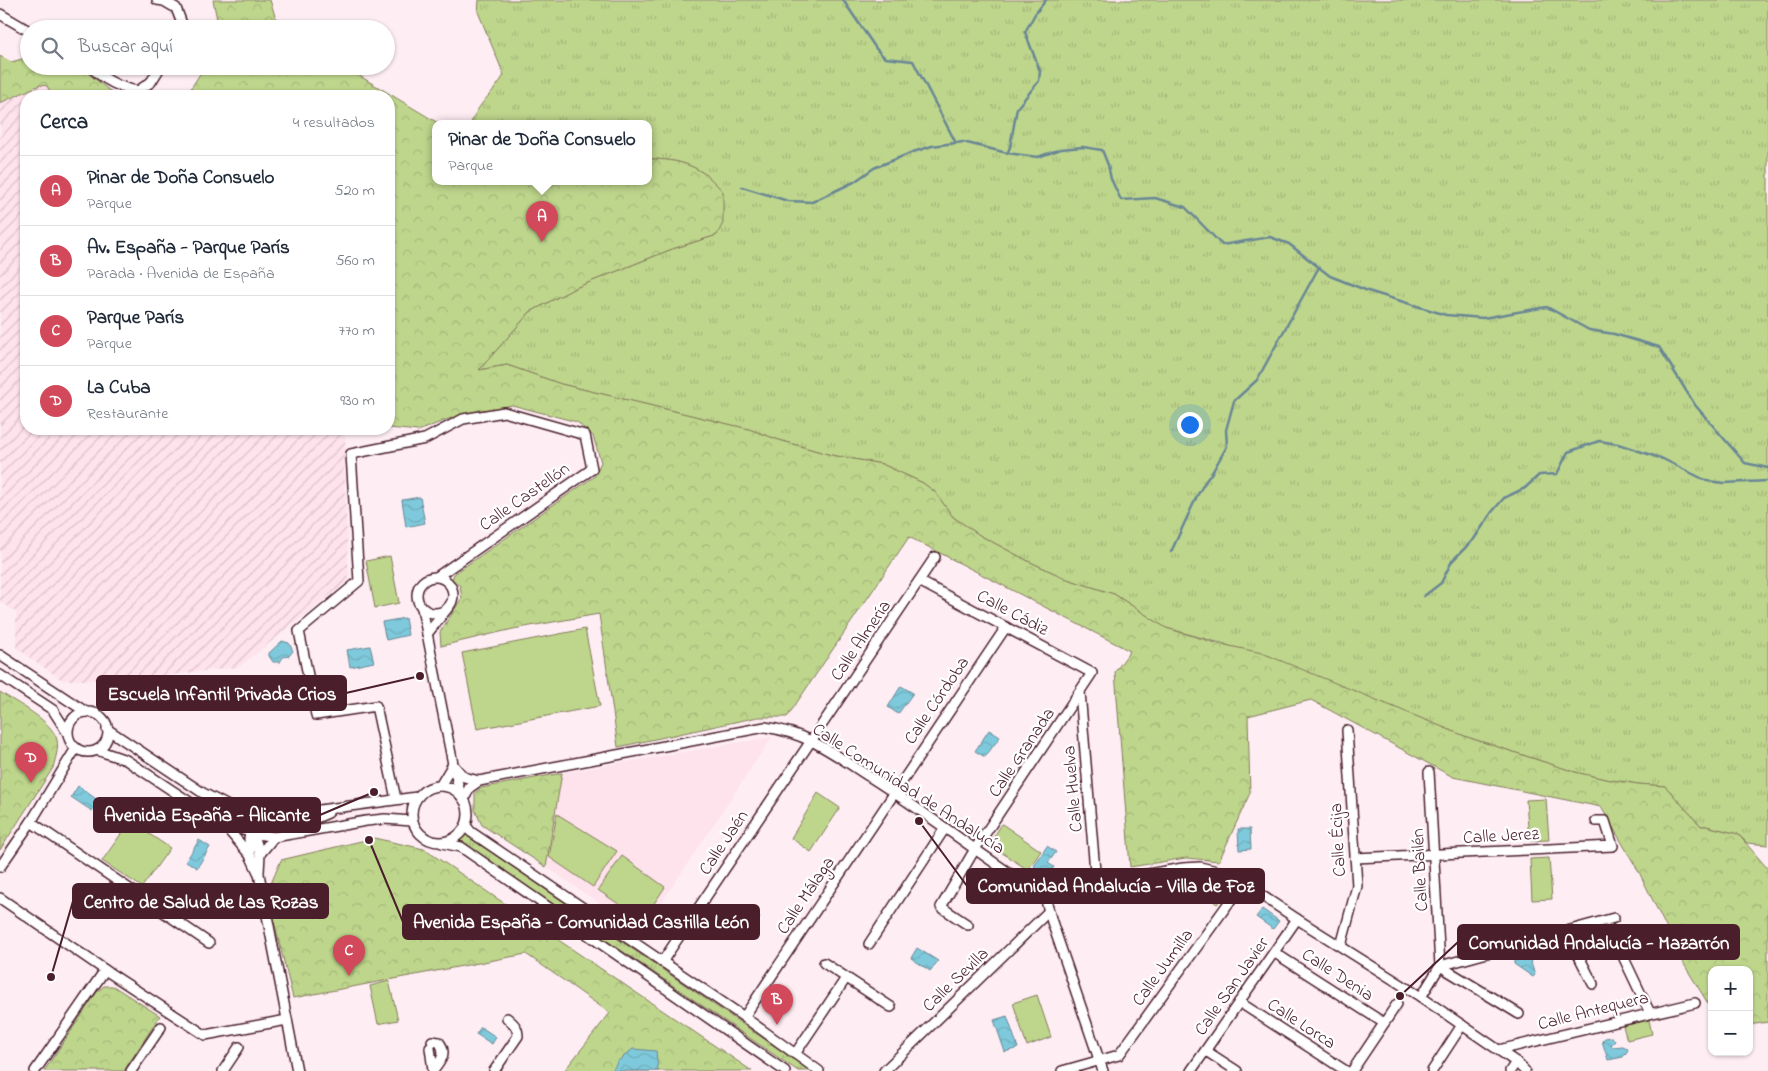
<!DOCTYPE html>
<html lang="es">
<head>
<meta charset="utf-8">
<style>
  :root { --surface:#fff; --page:#f6f6f7; --text:#1f2937; --muted:#747a83; --line:#e0e1e3; --accent:#d1495b }
  body { margin:0; font-family:"Indie Flower",sans-serif; background:var(--page); color:var(--text) }
  .controls { position:absolute; right:15px; bottom:15px; display:grid; overflow:hidden; border-radius:10px; box-shadow:0 1px 4px #0004 }
  .controls button { width:45px; height:45px; display:grid; place-items:center; padding:0; border:0; border-bottom:1px solid var(--line); background:var(--surface); color:var(--text); font:25px sans-serif }
  .you { position:absolute; left:1189px; top:424px; width:18px; height:18px; margin:-12px; border:4px solid #fff; border-radius:50%; background:#1a73e8; box-shadow:0 0 0 8px #1a73e833 }
  .badge { display:grid; place-items:center; width:32px; height:32px; border-radius:50%; background:var(--accent); color:#fff; font-size:16px; font-weight:700 }
  .pin { position:absolute; translate:-50% -41px; filter:drop-shadow(0 1px 2px #0008) }
  .pin::after { content:''; position:absolute; top:26px; width:18px; height:15px; background:inherit; clip-path:polygon(0 0,100% 0,50% 100%) }
  .popup { position:absolute; left:432px; top:120px; width:220px; height:65px; box-sizing:border-box; display:grid; place-content:center; border-radius:10px; background:var(--surface); filter:drop-shadow(0 1px 4px #0005); font-size:16px; white-space:nowrap; color:var(--muted) }
  .popup b { font-size:19px; color:var(--text) }
  .popup::after { content:''; position:absolute; left:50%; top:100%; margin-left:-10px; border:10px solid transparent; border-top-color:var(--surface) }
  .list { margin:0; padding:0; list-style:none }
  h2 { display:flex; justify-content:space-between; align-items:center; height:65px; margin:0; padding:0 20px; font-size:21px }
  h2 small { font-size:16px; font-weight:400; color:var(--muted) }
  .list li { display:grid; grid-template-columns:32px 1fr auto; gap:15px; align-items:center; box-sizing:border-box; height:70px; padding:0 20px; border-top:1px solid var(--line) }
  .list b { display:block; font-size:19px; white-space:nowrap }
  .list p { margin:0; font-size:16px; white-space:nowrap; color:var(--muted) }
  .list em { font-size:16px; font-style:normal; color:var(--muted) }
  .icon { flex:none; width:28px; height:28px; fill:none; stroke:currentColor; stroke-width:2; stroke-linecap:round; stroke-linejoin:round }
  .map { position:relative; flex:none; width:1768px; height:1071px; overflow:hidden }
  .search { position:absolute; background:var(--surface); box-shadow:0 1px 4px #0004; left:20px; top:20px; width:375px; height:55px; display:flex; align-items:center; gap:12px; box-sizing:border-box; padding:0 18px; border-radius:28px; color:var(--muted); font-size:19px }
  .panel { position:absolute; background:var(--surface); box-shadow:0 1px 4px #0004; left:20px; top:90px; width:375px; height:345px; border-radius:20px }
  .map>svg:first-child { display:block }
  .built { fill:#fee2ec }
  .industrial { fill:url(#industrial-furrows) }
  .grass { fill:url(#grass-tufts); stroke:#847a5c }
  .park { fill:url(#park-crowns); stroke:#847a5c }
  .pitch { fill:#bed68c; stroke:#847a5c }
  .water { fill:url(#water-waves); stroke:#698695 }
  .lines { fill:none; stroke-linecap:round; stroke-linejoin:round }
  .stream { stroke:#698695; stroke-width:2.5 }
  .minor-casing { stroke:#4a1f2b; stroke-width:12 }
  .minor { stroke:#fff; stroke-width:9 }
  .labels { text-anchor:middle; stroke-width:4.5; stroke-linejoin:round; paint-order:stroke }
  .street-label { font-size:18px; fill:#4a1f2b; stroke:#fff }
  .leader { fill:none; stroke:#4a1f2b; stroke-width:2 }
  .callout-dot { fill:#4a1f2b; stroke:#fff; stroke-width:2 }
  .callout { fill:#4a1f2b; stroke:#4a1f2b; stroke-width:2 }
  .callout-label { font-size:19px; text-anchor:middle; font-weight:bold; fill:#fff }
</style>
</head>
<body>
<div class="map">
<svg width="1768" height="1071" viewBox="0 0 1768 1071">
  <defs>
    <pattern id="industrial-furrows" width="10" height="10" patternUnits="userSpaceOnUse" patternTransform="scale(1.25)"><rect width="10" height="10" fill="#fee2ec"/><path d="M-1 1l2-2M0 10L10 0M9 11l2-2" fill="none" stroke="#dbc1cb"/></pattern>
    <pattern id="grass-tufts" width="24" height="20" patternUnits="userSpaceOnUse" patternTransform="scale(1.25)"><rect width="24" height="20" fill="#bed68c"/><path d="M3 7l-1-3M5 7V3M7 7l1-3M15 17l-1-3M17 17v-4M19 17l1-3" fill="none" stroke="#a5b779"/></pattern>
    <pattern id="park-crowns" width="20" height="18" patternUnits="userSpaceOnUse" patternTransform="scale(1.25)"><rect width="20" height="18" fill="#bed68c"/><path d="M2 6a3 3 0 1 1 6 0M12 15a3 3 0 1 1 6 0" fill="none" stroke="#a5b779"/></pattern>
    <pattern id="water-waves" width="16" height="10" patternUnits="userSpaceOnUse" patternTransform="scale(1.25)"><rect width="16" height="10" fill="#7ecadc"/><path d="M0 5q4-4 8 0t8 0" fill="none" stroke="#6eadbd"/></pattern>
  </defs>
  <rect width="100%" height="100%" fill="#feeef4"/>
  <filter id="ink" filterUnits="userSpaceOnUse"><feTurbulence type="fractalNoise" baseFrequency=".02" numOctaves="2"/><feDisplacementMap in="SourceGraphic" scale="10" xChannelSelector="R" yChannelSelector="G"/><feConvolveMatrix kernelMatrix="1 2 1 2 8 2 1 2 1" color-interpolation-filters="sRGB"/></filter>
  <g filter="url(#ink)">
    <polygon class="built" points="772,737 642,932 546,867 562,773"/>
    <polygon class="industrial" points="40,85 47,86 52,95 51,96 26,96 26,429 346,429 344,464 349,580 239,667 126,680 62,680 16,648 16,612 0,602 0,103"/>
    <g class="grass">
      <path d="M479 0H1768V845L1747 843 1738 834 1706 826H1701L1665 786 1638 784 1605 779 1575 772 1467 737 1358 693 1224 644 1166 628 1114 594 1067 579 1028 561 981 536 953 517 935 492 923 483 882 464 831 455 779 440 748 429 561 384 507 365 479 370 530 312 575 288 672 249 717 235 723 192C702 166 681 159 648 159V123H471C478 103 493 94 504 75L478 12Z"/>
      <polygon points="463,833 811,1071 798,1071 458,839"/>
    </g>
    <g class="park">
      <polygon points="213,0 270,0 276,19 290,29 219,29"/>
      <polygon points="0,56 11,62 29,57 29,66 79,66 110,91 112,96 51,96 52,94 47,86 40,85 0,103"/>
      <path d="M205 66H343L438 123H436V181H648V159C681 159 702 166 723 192V223L717 235 672 249 575 288 530 312 479 370 507 365 561 384 749 429 779 440 831 455 882 464 923 483 935 492 953 517 981 536 1028 561 1067 579 1114 594 1166 628 1216 643 1262 653 1467 737 1575 772 1605 779 1638 784 1665 786 1701 826H1706L1738 834 1768 869V1022L1749 1025V970H1712V1010L1685 966 1639 872 1601 807 1453 777 1311 700 1248 716 1250 793 1219 861 1186 858 1130 867 1115 672 1130 651 909 537 787 717H758L618 747 599 614 513 629 441 646 440 632 462 598 460 586 452 579 454 574 595 476 601 462 593 436 577 422 512 405 454 417 418 431 389 428V96H186Z"/>
      <path d="M0 692C16 703 52 720 57 740 59 749 55 759 53 768L0 850Z"/>
      <polygon points="562,773 546,867 482,825 475,810 475,793 481,788"/>
      <polygon points="374,838 424,849 752,1071 564,1071 610,1013 526,954 293,998 267,893 281,860"/>
      <polygon points="104,986 113,986 160,1016 124,1071 44,1071 97,992"/>
    </g>
    <g class="pitch">
      <polygon points="390,556 399,603 375,608 366,561"/>
      <polygon points="585,629 600,706 477,729 462,653"/>
      <polygon points="818,793 840,808 811,852 791,838"/>
      <polygon points="1546,799 1549,840 1529,841 1526,800"/>
      <polygon points="557,814 617,851 593,887 549,857"/>
      <polygon points="130,821 170,848 142,887 102,861"/>
      <polygon points="1002,824 1041,851 1028,870 989,844"/>
      <polygon points="622,856 665,887 645,917 639,918 598,890"/>
      <polygon points="1549,858 1552,899 1532,900 1530,859"/>
      <polygon points="1203,878 1225,894 1217,904 1195,888"/>
      <polygon points="389,981 398,1020 378,1024 370,986"/>
      <polygon points="1037,995 1051,1037 1027,1046 1013,1003"/>
      <polygon points="1649,1020 1652,1034 1627,1040 1623,1026"/>
    </g>
    <g class="water">
      <polygon points="420,497 425,523 406,527 402,500"/>
      <polygon points="405,618 408,635 386,640 382,622"/>
      <polygon points="282,641 289,643 293,651 289,656 283,657 280,662 273,662 269,656 269,653"/>
      <polygon points="370,646 374,662 350,667 347,650"/>
      <polygon points="901,686 913,693 898,714 888,707"/>
      <polygon points="989,730 1000,737 985,757 975,751"/>
      <polygon points="78,786 99,801 92,811 71,797"/>
      <polygon points="1238,829 1250,829 1251,849 1239,850"/>
      <polygon points="199,840 210,847 197,868 186,861"/>
      <polygon points="1047,846 1056,852 1048,863 1054,867 1048,875 1034,866"/>
      <polygon points="1262,909 1279,921 1273,929 1256,917"/>
      <polygon points="749,911 760,917 745,937 734,931"/>
      <polygon points="917,948 938,961 930,971 911,958"/>
      <polygon points="1529,957 1535,975 1533,977 1514,964 1514,961"/>
      <polygon points="1007,1016 1018,1048 1005,1052 994,1020"/>
      <polygon points="481,1027 496,1037 492,1044 476,1034"/>
      <polygon points="1612,1037 1615,1041 1611,1045 1612,1047 1623,1046 1627,1048 1628,1050 1623,1057 1608,1060 1602,1041 1605,1038"/>
      <polygon points="633,1049 656,1051 658,1071 612,1071 618,1061"/>
    </g>
    <g class="lines">
      <g class="stream">
        <polyline points="843,0 877,50 885,58 913,61 956,143"/>
        <polyline points="1008,152 1010,147 1017,108 1039,81 1040,71 1025,32 1035,14 1046,0"/>
        <polyline points="742,187 788,201 812,202 854,182 874,168 913,152 932,146 963,142 1007,153 1038,157 1061,149 1083,147 1102,150 1108,165 1111,179 1121,200 1155,198 1185,207 1222,245 1270,237 1289,244 1330,276 1368,291 1446,315 1483,318 1547,307 1589,330 1614,334 1659,347 1695,405 1745,463 1768,468"/>
        <polyline points="1171,552 1197,496 1205,482 1213,471 1227,446 1226,430 1234,401 1257,380 1319,267"/>
        <polyline points="1424,596 1441,583 1452,561 1474,539 1492,512 1504,498 1525,488 1539,475 1557,474 1568,452 1599,441 1618,444 1663,459 1707,481 1724,483 1768,481"/>
      </g>
      <g class="minor-casing">
        <g id="minor">
          <polyline points="157,0 164,1 176,8 184,29"/>
          <polyline points="0,14 29,31"/>
          <path d="M90 66C103 79 120 88 138 91L151 82 161 66"/>
          <circle cx="435" cy="595" r="18"/>
          <polyline points="919,581 1092,673 975,849 941,907 968,925"/>
          <polyline points="422,608 453,764 461,796"/>
          <polyline points="427,634 447,609"/>
          <polyline points="0,655 86,712"/>
          <polyline points="0,675 53,710 67,732"/>
          <polyline points="1080,692 1096,883"/>
          <circle cx="88" cy="732" r="20"/>
          <polyline points="107,729 203,793 232,808 260,818 417,797"/>
          <polyline points="97,750 126,760 223,824 253,833 274,837 366,821 385,819 412,821"/>
          <polyline points="454,766 464,777 479,781"/>
          <polyline points="1429,772 1440,966 1519,1014"/>
          <circle cx="440" cy="814" r="28"/>
          <polyline points="440,786 453,764"/>
          <polyline points="396,799 376,706 316,715 299,631 359,581 351,454 425,439 463,419 504,412 585,435 592,469 438,576"/>
          <path d="M464 800 469 788 479 781 765 727C808 733 834 754 870 777 930 815 986 859 1045 897L1096 883 1183 868 1200 867 1225 873 1243 883 1297 919 1421 997 1516 1062 1525 1071"/>
          <polyline points="235,811 251,826 260,854 259,872"/>
          <polyline points="31,822 209,943"/>
          <polyline points="223,824 250,855 259,874 297,1071"/>
          <polyline points="466,826 471,832 744,1017 819,1071"/>
          <polyline points="442,843 461,847 785,1071"/>
          <polyline points="260,854 274,837"/>
          <polyline points="250,855 249,838 258,826 312,820 328,813"/>
          <polyline points="1355,858 1613,846 1605,821 1596,821"/>
          <polyline points="0,867 31,822 76,748"/>
          <polyline points="1045,897 1052,922 1103,1071"/>
          <polyline points="0,898 105,970 205,1035 287,1020"/>
          <polyline points="869,944 945,828"/>
          <polyline points="1341,946 1357,886 1347,730"/>
          <polyline points="1275,953 1384,1023"/>
          <polyline points="662,962 935,557"/>
          <polyline points="824,963 891,1007"/>
          <polyline points="1593,984 1570,939 1610,929 1650,1013"/>
          <polyline points="1421,997 1440,966 1614,918"/>
          <polyline points="1239,1002 1346,1071"/>
          <polyline points="744,1017 1006,627"/>
          <path d="M432 1041 439 1042C448 1053 440 1062 433 1071"/>
          <polyline points="430,1048 433,1070"/>
          <polyline points="1499,1050 1695,1003"/>
          <polyline points="1206,1051 1237,1071"/>
          <polyline points="795,1054 846,978"/>
          <polyline points="35,1071 105,970"/>
          <polyline points="131,1071 161,1027"/>
          <polyline points="223,1071 239,1047"/>
          <path d="M494 1071 518 1036C518 1027 513 1023 507 1018"/>
          <polyline points="884,1071 1049,911"/>
          <polyline points="1062,1071 1119,1055 1243,883"/>
          <polyline points="1191,1071 1297,919"/>
          <polyline points="1352,1071 1397,1004"/>
          <polyline points="1432,1071 1462,1025"/>
          <polyline points="1510,1071 1516,1062"/>
        </g>
      </g>
      <use href="#minor" class="minor"/>
    </g>
  </g>
  <g class="labels">
    <g class="street-label">
      <text transform="translate(524 496) rotate(-35)" y="6">Calle Castellón</text>
      <text transform="translate(1013 612) rotate(28)" y="6">Calle Cádiz</text>
      <text transform="translate(860 640) rotate(-56)" y="6">Calle Almería</text>
      <text transform="translate(936 700) rotate(-56)" y="6">Calle Córdoba</text>
      <text transform="translate(1021 752) rotate(-56)" y="6">Calle Granada</text>
      <text transform="translate(909 788) rotate(33)" y="6">Calle Comunidad de Andalucía</text>
      <text transform="translate(1072 789) rotate(-95)" y="6">Calle Huelva</text>
      <text transform="translate(1501 835) rotate(-3)" y="6">Calle Jerez</text>
      <text transform="translate(1337 840) rotate(-93)" y="6">Calle Écija</text>
      <text transform="translate(723 842) rotate(-56)" y="6">Calle Jaén</text>
      <text transform="translate(1419 870) rotate(-93)" y="6">Calle Bailén</text>
      <text transform="translate(805 895) rotate(-56)" y="6">Calle Málaga</text>
      <text transform="translate(1162 967) rotate(-54)" y="6">Calle Jumilla</text>
      <text transform="translate(1338 974) rotate(33)" y="6">Calle Denia</text>
      <text transform="translate(955 979) rotate(-44)" y="6">Calle Sevilla</text>
      <text transform="translate(1231 986) rotate(-55)" y="6">Calle San Javier</text>
      <text transform="translate(1593 1010) rotate(-14)" y="6">Calle Antequera</text>
      <text transform="translate(1302 1023) rotate(33)" y="6">Calle Lorca</text>
    </g>
  </g>
  <path class="leader" d="M420 676L346 693M374 792L320 815M919 821L967 886M51 977L73 901M369 840L403 922M1400 996L1458 942"/>
  <g class="callout-dot">
    <circle cx="420" cy="676" r="5"/>
    <circle cx="374" cy="792" r="5"/>
    <circle cx="919" cy="821" r="5"/>
    <circle cx="51" cy="977" r="5"/>
    <circle cx="369" cy="840" r="5"/>
    <circle cx="1400" cy="996" r="5"/>
  </g>
  <g class="callout">
    <rect x="97" y="676" width="249" height="34" rx="5"/>
    <rect x="94" y="798" width="226" height="34" rx="5"/>
    <rect x="967" y="869" width="297" height="34" rx="5"/>
    <rect x="73" y="884" width="255" height="34" rx="5"/>
    <rect x="403" y="905" width="356" height="34" rx="5"/>
    <rect x="1458" y="925" width="281" height="34" rx="5"/>
  </g>
  <g class="callout-label">
    <text x="222" y="700">Escuela Infantil Privada Crios</text>
    <text x="207" y="821">Avenida España - Alicante</text>
    <text x="1116" y="892">Comunidad Andalucía - Villa de Foz</text>
    <text x="201" y="908">Centro de Salud de Las Rozas</text>
    <text x="581" y="928">Avenida España - Comunidad Castilla León</text>
    <text x="1599" y="949">Comunidad Andalucía - Mazarrón</text>
  </g>
</svg>
<div class="controls">
<button>+</button>
<button>−</button>
</div>
<div class="you"></div>
<div class="pin badge" style="left:542px;top:242px">A</div>
<div class="popup"><b>Pinar de Doña Consuelo</b>Parque</div>
<div class="pin badge" style="left:777px;top:1025px">B</div>
<div class="pin badge" style="left:349px;top:976px">C</div>
<div class="pin badge" style="left:31px;top:783px">D</div>
<div class="search"><svg class="icon" aria-label="search" viewBox="0 0 24 24"><circle cx="10" cy="10" r="6"/><path d="M15 15l6 6"/></svg>Buscar aquí</div>
<section class="panel">
<h2>Cerca<small>4 resultados</small></h2>
<ul class="list">
<li><span class="badge">A</span><div><b>Pinar de Doña Consuelo</b><p>Parque</p></div><em>520 m</em></li>
<li><span class="badge">B</span><div><b>Av. España - Parque París</b><p>Parada · Avenida de España</p></div><em>560 m</em></li>
<li><span class="badge">C</span><div><b>Parque París</b><p>Parque</p></div><em>770 m</em></li>
<li><span class="badge">D</span><div><b>La Cuba</b><p>Restaurante</p></div><em>930 m</em></li>
</ul>
</section>
</div>
</body>
</html>
